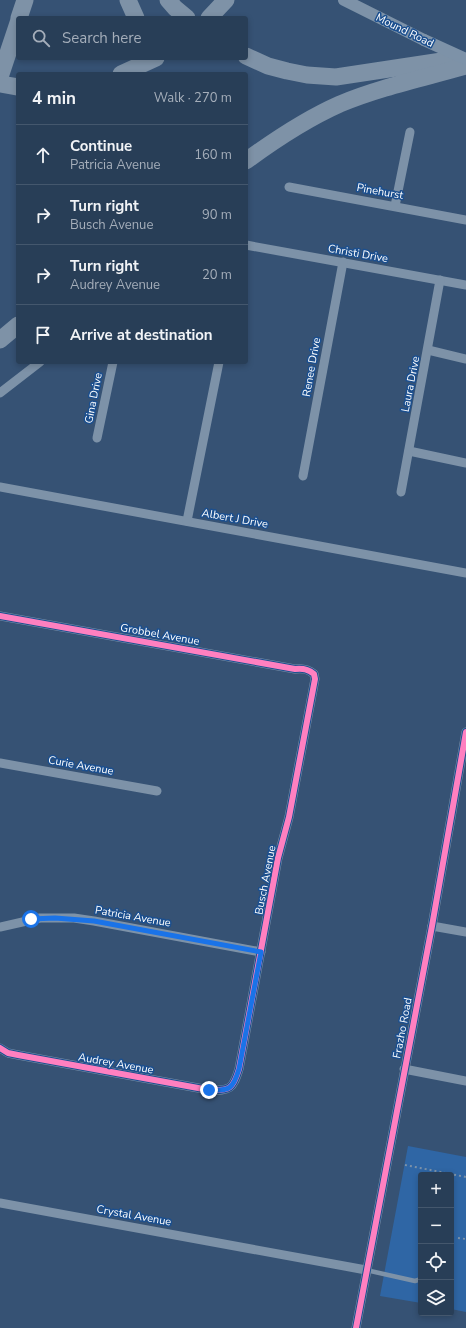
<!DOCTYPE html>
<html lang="en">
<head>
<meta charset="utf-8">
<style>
  :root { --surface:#283e57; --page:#344961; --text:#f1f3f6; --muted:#a5aeba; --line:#44576d }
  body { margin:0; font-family:"Nunito Sans",sans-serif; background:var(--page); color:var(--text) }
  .controls { position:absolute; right:12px; bottom:12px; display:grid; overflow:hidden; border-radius:4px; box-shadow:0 2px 6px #0003 }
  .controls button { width:36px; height:36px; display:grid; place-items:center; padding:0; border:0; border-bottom:1px solid var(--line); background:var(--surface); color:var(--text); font:20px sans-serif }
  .stop { position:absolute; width:12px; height:12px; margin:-9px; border:3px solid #1a73e8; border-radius:50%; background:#fff }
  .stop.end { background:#1a73e8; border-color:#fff; box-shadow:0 1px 4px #0008 }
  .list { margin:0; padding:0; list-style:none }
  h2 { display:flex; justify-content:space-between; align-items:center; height:52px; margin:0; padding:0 16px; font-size:17px }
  h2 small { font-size:13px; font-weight:400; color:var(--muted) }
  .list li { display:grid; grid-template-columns:26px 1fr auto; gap:12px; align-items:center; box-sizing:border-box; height:60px; padding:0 16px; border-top:1px solid var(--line) }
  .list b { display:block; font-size:15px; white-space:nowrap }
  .list p { margin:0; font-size:13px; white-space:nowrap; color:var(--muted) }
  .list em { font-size:13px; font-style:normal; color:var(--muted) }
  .icon { flex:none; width:22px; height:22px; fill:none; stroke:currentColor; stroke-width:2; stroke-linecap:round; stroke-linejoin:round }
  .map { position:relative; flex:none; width:466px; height:1328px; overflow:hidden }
  .search { position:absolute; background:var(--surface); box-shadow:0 2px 6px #0003; left:16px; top:16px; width:232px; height:44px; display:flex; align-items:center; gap:10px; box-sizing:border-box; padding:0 14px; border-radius:4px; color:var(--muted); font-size:15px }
  .panel { position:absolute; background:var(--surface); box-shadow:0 2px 6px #0003; left:16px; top:72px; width:232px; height:292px; border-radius:4px }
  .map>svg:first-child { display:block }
  .green { fill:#2f66a5 }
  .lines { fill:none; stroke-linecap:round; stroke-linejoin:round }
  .path { stroke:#7d92a8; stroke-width:2; stroke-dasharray:2 3; stroke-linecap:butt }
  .service { stroke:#7d92a8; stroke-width:4.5 }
  .minor { stroke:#7d92a8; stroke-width:9 }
  .tertiary { stroke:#7d92a8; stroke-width:12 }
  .motorway { stroke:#7e92a7; stroke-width:17 }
  .tertiary-bridge { stroke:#7d92a8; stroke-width:12 }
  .motorway-bridge { stroke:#7e92a7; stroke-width:17 }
  .cycleway-casing { stroke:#1b4f8f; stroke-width:8 }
  .cycleway { stroke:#ff80c0; stroke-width:6 }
  .route { stroke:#1a73e8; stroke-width:5 }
  .labels { text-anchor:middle; stroke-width:3; stroke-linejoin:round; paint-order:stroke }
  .street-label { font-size:11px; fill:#fff; stroke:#1b4f8f }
</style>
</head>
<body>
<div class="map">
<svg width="466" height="1328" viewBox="0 0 466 1328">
  <rect width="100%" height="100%" fill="#365274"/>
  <polygon class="green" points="408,1146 466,1157 466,1312 451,1309 451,1175 421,1175 421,1303 380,1296"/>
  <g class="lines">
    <g class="path">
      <polyline points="405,1165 466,1177"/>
      <polyline points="458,1238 466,1239"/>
    </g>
    <polyline class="service" points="366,1270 415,1281 421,1279"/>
    <g class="minor">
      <polyline points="289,187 466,220"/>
      <polyline points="395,206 410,132"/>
      <polyline points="246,245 466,285"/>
      <polyline points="428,350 466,359"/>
      <polyline points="0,393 40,362"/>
      <polyline points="97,438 113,362"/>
      <polyline points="409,451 466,463"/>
      <polyline points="303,476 343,262"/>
      <polyline points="0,487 466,573"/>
      <polyline points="401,492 440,280"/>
      <polyline points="187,521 219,362"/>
      <path d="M0 616 295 669C303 668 308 669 314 674L315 679 289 817 278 858 239 1069C233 1089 230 1091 209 1090L18 1055 8 1053 0 1048"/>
      <polyline points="0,763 157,791"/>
      <polyline points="432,926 466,932"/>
      <polyline points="0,927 40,918 74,918 94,921 261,952"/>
      <polyline points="404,1069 466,1081"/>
      <polyline points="0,1203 366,1270"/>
      <polyline points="356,1328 432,926 466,732"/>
    </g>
    <polyline class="tertiary" points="344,0 424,40"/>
    <g class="motorway">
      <polyline points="128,0 136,18"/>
      <polyline points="168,0 175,8 187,18"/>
      <polyline points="19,18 25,0"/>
      <polyline points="209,18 226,0"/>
      <polyline points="246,56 268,66 287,71 307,75 336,77 455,59"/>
      <polyline points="0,77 18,23"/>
      <polyline points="0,84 18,87"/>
      <path d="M246 161C276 139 306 119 340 104 381 87 424 78 466 66"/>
      <polyline points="0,340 18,325"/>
    </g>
    <polyline class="tertiary-bridge" points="424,40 466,59"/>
    <polyline class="motorway-bridge" points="121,74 156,58"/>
    <g class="cycleway-casing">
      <g id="cycleway">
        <path d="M0 616 295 669C303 668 308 669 314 674L315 679 289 817 278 858 239 1069C233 1089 230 1091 209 1090L18 1055 8 1053 0 1048"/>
        <polyline points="356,1328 432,926 466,732"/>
      </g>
    </g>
    <use href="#cycleway" class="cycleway"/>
  </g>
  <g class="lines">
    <path class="route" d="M31 919 55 918 94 921 261 952 239 1069C233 1089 230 1091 209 1090"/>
  </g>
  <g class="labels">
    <g class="street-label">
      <text transform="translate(405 30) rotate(26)" y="4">Mound Road</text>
      <text transform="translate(380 191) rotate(10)" y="4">Pinehurst</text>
      <text transform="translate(358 253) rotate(10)" y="4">Christi Drive</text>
      <text transform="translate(311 367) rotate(-80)" y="4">Renee Drive</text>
      <text transform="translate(410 384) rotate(-79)" y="4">Laura Drive</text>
      <text transform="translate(93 398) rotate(-79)" y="4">Gina Drive</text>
      <text transform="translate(235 518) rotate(10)" y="4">Albert J Drive</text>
      <text transform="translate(160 634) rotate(10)" y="4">Grobbel Avenue</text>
      <text transform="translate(81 765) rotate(10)" y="4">Curie Avenue</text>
      <text transform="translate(265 880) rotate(-79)" y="4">Busch Avenue</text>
      <text transform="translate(133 916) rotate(10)" y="4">Patricia Avenue</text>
      <text transform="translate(402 1028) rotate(-79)" y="4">Frazho Road</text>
      <text transform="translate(116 1063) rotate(10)" y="4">Audrey Avenue</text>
      <text transform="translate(134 1215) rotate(10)" y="4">Crystal Avenue</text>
    </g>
  </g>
</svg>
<div class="controls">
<button>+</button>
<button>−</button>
<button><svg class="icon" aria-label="locate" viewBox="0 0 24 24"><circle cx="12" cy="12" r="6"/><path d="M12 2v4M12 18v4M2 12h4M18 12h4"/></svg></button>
<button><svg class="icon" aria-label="layers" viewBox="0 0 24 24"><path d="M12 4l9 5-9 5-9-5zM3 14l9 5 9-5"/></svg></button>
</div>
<div class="stop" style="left:31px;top:919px"></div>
<div class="stop end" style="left:209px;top:1090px"></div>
<div class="search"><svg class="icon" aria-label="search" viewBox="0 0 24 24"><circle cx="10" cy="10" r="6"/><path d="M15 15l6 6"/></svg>Search here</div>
<section class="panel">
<h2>4 min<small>Walk · 270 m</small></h2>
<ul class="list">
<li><svg class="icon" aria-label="ahead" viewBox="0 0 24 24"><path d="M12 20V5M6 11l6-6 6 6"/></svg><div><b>Continue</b><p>Patricia Avenue</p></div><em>160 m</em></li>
<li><svg class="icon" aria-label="right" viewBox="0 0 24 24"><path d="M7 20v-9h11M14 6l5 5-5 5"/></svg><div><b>Turn right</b><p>Busch Avenue</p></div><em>90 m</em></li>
<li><svg class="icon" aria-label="right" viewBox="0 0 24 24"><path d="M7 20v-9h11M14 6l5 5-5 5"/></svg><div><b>Turn right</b><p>Audrey Avenue</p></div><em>20 m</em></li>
<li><svg class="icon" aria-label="arrive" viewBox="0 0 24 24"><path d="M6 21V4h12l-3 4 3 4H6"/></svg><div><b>Arrive at destination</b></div></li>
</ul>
</section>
</div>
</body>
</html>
